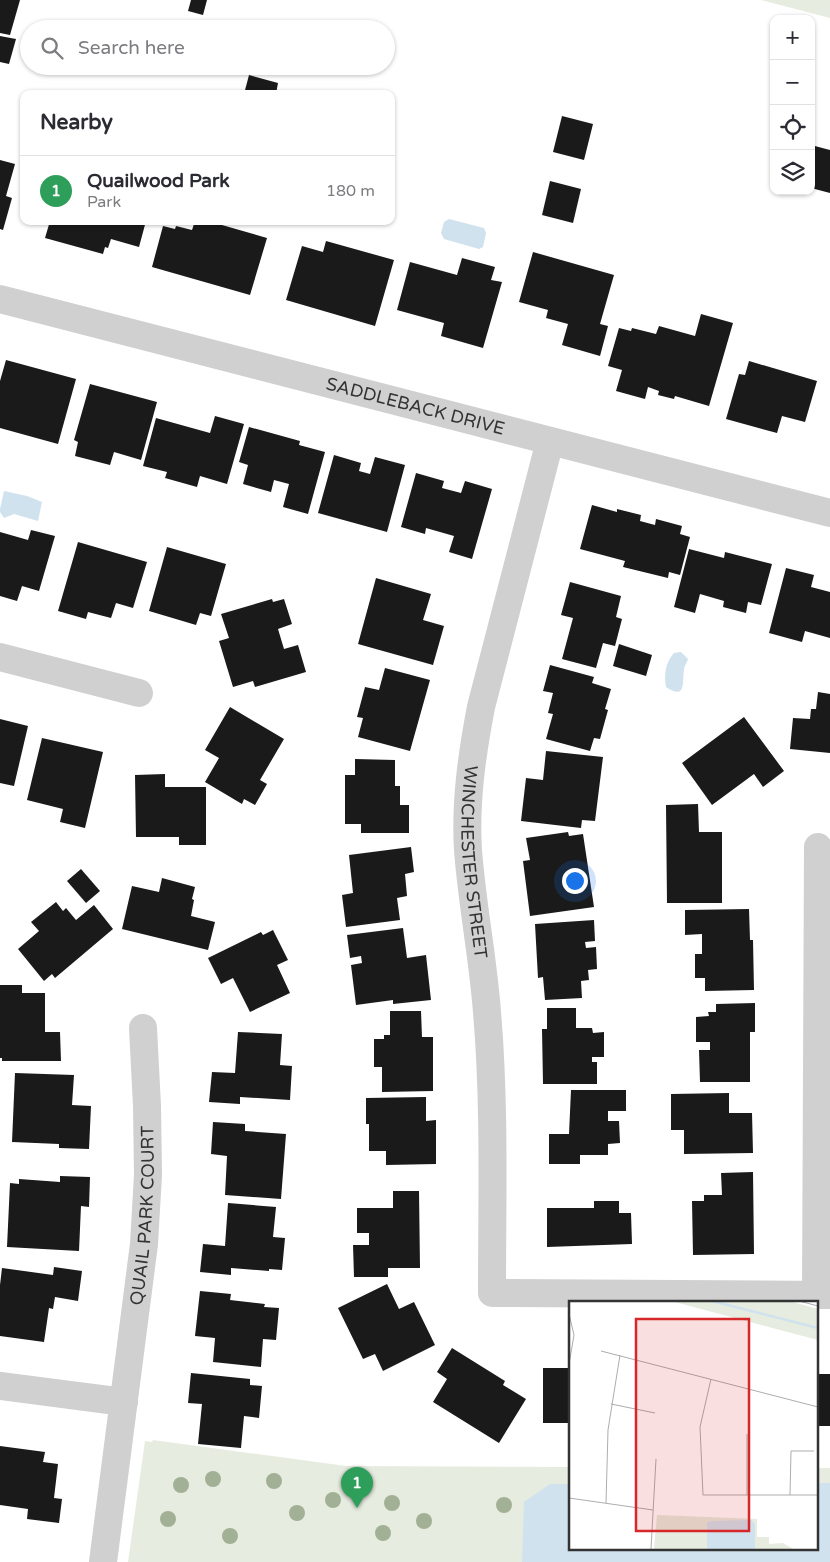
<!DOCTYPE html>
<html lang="en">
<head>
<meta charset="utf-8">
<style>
  :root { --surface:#fff; --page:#f7f7f7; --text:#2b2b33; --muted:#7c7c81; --line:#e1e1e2; --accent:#0b8043 }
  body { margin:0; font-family:"Varela Round",sans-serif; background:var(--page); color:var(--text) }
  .controls { position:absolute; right:15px; top:15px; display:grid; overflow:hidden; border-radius:10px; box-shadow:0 1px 4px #0004 }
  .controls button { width:45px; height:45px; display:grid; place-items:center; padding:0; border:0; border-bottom:1px solid var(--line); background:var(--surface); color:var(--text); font:25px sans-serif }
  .you { position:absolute; left:574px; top:880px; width:18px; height:18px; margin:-12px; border:4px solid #fff; border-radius:50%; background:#1a73e8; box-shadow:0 0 0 8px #1a73e833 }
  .badge { display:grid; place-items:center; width:32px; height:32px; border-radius:50%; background:var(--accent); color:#fff; font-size:16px; font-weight:700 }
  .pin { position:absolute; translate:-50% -41px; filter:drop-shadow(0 1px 2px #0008) }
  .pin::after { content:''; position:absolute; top:26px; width:18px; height:15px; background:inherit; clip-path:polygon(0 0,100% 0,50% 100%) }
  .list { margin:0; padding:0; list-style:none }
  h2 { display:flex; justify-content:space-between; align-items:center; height:65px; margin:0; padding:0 20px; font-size:21px }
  h2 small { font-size:16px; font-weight:400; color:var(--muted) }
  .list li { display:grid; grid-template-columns:32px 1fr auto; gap:15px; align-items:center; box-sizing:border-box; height:70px; padding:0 20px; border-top:1px solid var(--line) }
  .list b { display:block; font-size:19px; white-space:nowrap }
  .list p { margin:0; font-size:16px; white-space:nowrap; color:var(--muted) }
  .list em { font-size:16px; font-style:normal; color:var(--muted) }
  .icon { flex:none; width:28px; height:28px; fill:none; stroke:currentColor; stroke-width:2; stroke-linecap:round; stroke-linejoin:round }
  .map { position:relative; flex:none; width:830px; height:1562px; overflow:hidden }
  .search { position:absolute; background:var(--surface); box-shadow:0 1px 4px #0004; left:20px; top:20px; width:375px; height:55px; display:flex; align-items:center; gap:12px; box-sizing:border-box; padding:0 18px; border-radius:28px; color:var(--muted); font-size:19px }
  .panel { position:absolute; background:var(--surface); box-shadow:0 1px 4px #0004; left:20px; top:90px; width:375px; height:135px; border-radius:10px }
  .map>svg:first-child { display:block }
  .green { fill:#e6ecdf }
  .water { fill:#cfe2ee }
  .building { fill:#1a1a1a }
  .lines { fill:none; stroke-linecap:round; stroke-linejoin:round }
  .minor { stroke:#d0d0d0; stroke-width:28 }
  .tree { fill:#a2b095 }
  .labels { text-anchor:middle; stroke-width:5; stroke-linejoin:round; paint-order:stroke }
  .street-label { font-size:18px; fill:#333; stroke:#fff }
  .inset-river { fill:none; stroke:#cfe2ee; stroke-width:2.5 }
  .inset-road { fill:none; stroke:#adadad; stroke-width:1 }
  .view { fill:#d62828; fill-opacity:0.15; stroke:#d62828; stroke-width:2.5 }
  .inset-edge { fill:none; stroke:#333; stroke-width:2.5 }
</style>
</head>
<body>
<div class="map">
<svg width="830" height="1562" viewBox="0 0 830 1562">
  <rect width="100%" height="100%" fill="#fff"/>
  <g class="green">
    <polygon points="761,0 830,0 830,18"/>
    <polygon points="153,1440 346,1466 570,1467 570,1548 816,1548 816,1468 830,1468 830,1562 128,1562 145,1441 152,1442"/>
  </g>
  <g class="water">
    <polygon points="449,219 484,228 486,233 483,247 479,249 444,239 441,233 444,222"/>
    <polygon points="4,491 27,496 42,502 38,521 14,514 4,518 0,512 0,509"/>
    <path d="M681 652 688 659C687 663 684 666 684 670 682 681 687 701 666 687 664 675 665 663 674 653Z"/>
    <polygon points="816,1483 830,1483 830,1562 522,1562 524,1502 550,1484 570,1484 570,1548 816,1548"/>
  </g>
  <g class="building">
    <polygon points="0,0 20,0 10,35 0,33"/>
    <polygon points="191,0 207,0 203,15 188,11"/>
    <polygon points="0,36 16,39 9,64 0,62"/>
    <polygon points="249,75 278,83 276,94 244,94"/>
    <polygon points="562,116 593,124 584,160 553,152"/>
    <polygon points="811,145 830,150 830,193 811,188"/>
    <polygon points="0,160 15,164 6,196 12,198 3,230 0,229"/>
    <polygon points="550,181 581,189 573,223 542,215"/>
    <polygon points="50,221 146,221 139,247 111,239 108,248 105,247 103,254 45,238"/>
    <polygon points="195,221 208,221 267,238 250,295 152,267 163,226 175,229 176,226 192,230"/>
    <polygon points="326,241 394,260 375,326 286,300 302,246 323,252"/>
    <polygon points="533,252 614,275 600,324 608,326 600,356 562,345 568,324 546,318 548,310 519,302"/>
    <polygon points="462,258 495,267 491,280 502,282 483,348 441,336 444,323 397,310 410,262 457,275"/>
    <polygon points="701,314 733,323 709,406 675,396 674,399 658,395 659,391 648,387 645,399 616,391 622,370 608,366 619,328 631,331 632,328 656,334 659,326 695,336"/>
    <polygon points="6,360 76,379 58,444 0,428 0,381"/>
    <polygon points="749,361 817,381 805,422 782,416 777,433 726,419 739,374 745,375"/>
    <polygon points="90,384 157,402 141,460 114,452 110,465 75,456 78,442 74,440"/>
    <polygon points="215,416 244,424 227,484 200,476 197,487 165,478 167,472 143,466 156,418 210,433"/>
    <polygon points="249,427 300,441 299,445 325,452 308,514 283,507 289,484 274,480 271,492 243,484 248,465 239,462"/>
    <polygon points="334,455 361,463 359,471 370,474 375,457 405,465 387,532 318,513"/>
    <polygon points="416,473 444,481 442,488 461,493 465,481 492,489 472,559 449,552 454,536 426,528 425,534 401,527"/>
    <polygon points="592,505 617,512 617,509 641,515 640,521 655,525 656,519 682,526 680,534 690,537 680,575 669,572 668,578 623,567 625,561 580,549"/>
    <polygon points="31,530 55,536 39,591 22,586 17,601 0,596 0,532 28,540"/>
    <polygon points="78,542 147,562 133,608 116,603 111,618 88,612 86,619 58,611"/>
    <polygon points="167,547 226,564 211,616 200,613 196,625 149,611"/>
    <polygon points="689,549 724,558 725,552 772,564 761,605 748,602 746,613 723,607 724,601 700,594 695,613 674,607"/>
    <polygon points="786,568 814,575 811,587 830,592 830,638 805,631 802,642 769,633"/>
    <polygon points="376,578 431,594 423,620 444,626 433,665 358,644"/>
    <polygon points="570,582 621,596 616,617 622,619 615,646 603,643 596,668 562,659 573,618 561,615"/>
    <polygon points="272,599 273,602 284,599 292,624 278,629 284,649 298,645 306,672 255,687 253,681 233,687 219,641 229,638 221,614"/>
    <polygon points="619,644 652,655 646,676 613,666"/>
    <polygon points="550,665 594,677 592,683 611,689 605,709 608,710 600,739 594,738 590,751 546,739 553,714 548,713 553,693 543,691"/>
    <polygon points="385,668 430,680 410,751 358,737 363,718 357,717 365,687 379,690"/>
    <polygon points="818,692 830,694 830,753 790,749 793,718 810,719 811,709 816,709"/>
    <polygon points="230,707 284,739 260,780 267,784 255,805 244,799 242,804 205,782 219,758 205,750"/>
    <polygon points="744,717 784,771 763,787 754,774 712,805 682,763"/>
    <polygon points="0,719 28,726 14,786 0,783"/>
    <polygon points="42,738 103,752 85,828 60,822 63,809 27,800"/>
    <polygon points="546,751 603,757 595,821 582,820 581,828 521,821 526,778 543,780"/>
    <polygon points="355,759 395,760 395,786 400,786 400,805 409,805 409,833 361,833 361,824 345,824 345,775 355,775"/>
    <polygon points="165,774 165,787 206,787 206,845 179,845 179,837 136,837 135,775"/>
    <polygon points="698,804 699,832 722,832 722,903 667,903 666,805"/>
    <polygon points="568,832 569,836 583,834 594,907 530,916 523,861 530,860 526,838"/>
    <polygon points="411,847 414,872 405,874 407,896 397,898 400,920 346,927 342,895 353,893 349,855"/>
    <polygon points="81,869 100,891 86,903 67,881"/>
    <polygon points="162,878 195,887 192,899 194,900 191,916 215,922 208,950 122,929 132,886 159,892"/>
    <polygon points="56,902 63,911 66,908 76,920 94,905 113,929 55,978 52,974 44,981 18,949 39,931 31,922"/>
    <polygon points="749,909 750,940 753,940 754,990 705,991 705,978 695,978 695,954 702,954 702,934 685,935 685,910"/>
    <polygon points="594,920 595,941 585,942 586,948 596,947 597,969 588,970 589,980 581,981 582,998 545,1000 543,977 538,978 535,924"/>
    <polygon points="403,928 407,958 426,955 431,1000 393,1004 393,1000 356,1005 351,965 362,963 361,956 350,958 347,935"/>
    <polygon points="273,930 288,960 277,965 290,993 250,1012 233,978 221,984 208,958 261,932 263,935"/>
    <polygon points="0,985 22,985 22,993 45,993 45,1032 60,1032 61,1061 2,1061 2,1058 0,1058"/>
    <polygon points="755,1003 755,1032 750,1032 750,1082 700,1082 699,1050 710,1050 710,1042 696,1042 696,1017 709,1016 708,1012 716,1012 716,1004"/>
    <polygon points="547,1008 576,1008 576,1028 592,1028 593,1033 604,1032 604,1057 592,1057 592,1062 597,1062 597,1084 543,1084 542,1029 547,1029"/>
    <polygon points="390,1011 421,1011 422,1037 433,1037 433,1091 382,1092 382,1067 374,1067 374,1039 384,1039 384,1035 390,1035"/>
    <polygon points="238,1032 282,1034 280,1065 292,1066 290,1100 240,1097 240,1104 209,1102 212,1072 235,1073"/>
    <polygon points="15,1073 74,1075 72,1105 91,1106 89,1149 59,1148 59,1144 12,1142"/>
    <polygon points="571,1090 626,1090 626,1111 608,1111 608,1121 619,1121 620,1143 608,1144 608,1155 580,1155 580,1164 549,1164 549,1134 569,1134"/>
    <polygon points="729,1093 729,1113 752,1113 753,1153 684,1154 684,1130 671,1130 671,1094"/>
    <polygon points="426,1097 426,1121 436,1120 436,1164 386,1165 386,1151 369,1151 369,1124 366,1124 366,1098"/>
    <polygon points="213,1122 245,1124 245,1131 286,1134 281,1199 225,1195 227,1156 211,1154"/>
    <polygon points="753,1172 754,1254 693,1255 692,1201 704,1201 704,1195 722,1195 721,1173"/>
    <polygon points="60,1176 90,1177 89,1207 81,1206 79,1251 7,1247 10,1183 19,1184 19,1179 60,1182"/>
    <polygon points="393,1191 419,1191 420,1268 388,1268 388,1277 354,1277 353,1245 369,1245 369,1233 357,1233 357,1208 393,1208"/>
    <polygon points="594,1201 619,1201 619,1213 631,1213 632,1244 547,1247 547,1208 594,1208"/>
    <polygon points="228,1203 276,1207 273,1237 285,1238 282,1270 269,1269 269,1271 231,1268 231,1275 200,1272 203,1244 225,1246"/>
    <polygon points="54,1267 82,1271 78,1301 55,1297 53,1309 49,1308 44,1342 0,1336 0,1285 2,1268 53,1275"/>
    <polygon points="387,1284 399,1309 414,1302 435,1345 383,1371 375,1354 363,1359 338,1308"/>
    <polygon points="200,1291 231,1294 230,1300 265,1304 264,1307 279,1308 276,1340 263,1339 261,1367 213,1362 215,1338 195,1336"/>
    <polygon points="452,1348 505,1381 503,1385 526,1399 499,1443 433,1402 447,1379 437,1372"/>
    <rect x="543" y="1368" width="27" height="55"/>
    <polygon points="191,1373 250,1379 250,1385 262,1386 259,1418 244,1416 241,1448 198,1444 202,1404 188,1403"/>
    <polygon points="816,1374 830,1374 830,1426 817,1426"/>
    <polygon points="0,1446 45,1452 43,1462 58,1464 54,1498 62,1499 59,1523 27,1519 28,1509 0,1505"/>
  </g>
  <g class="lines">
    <g class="minor">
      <path id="s1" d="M0 299 830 513"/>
      <path id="s2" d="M550 441 481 707C472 754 465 802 468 850 472 904 483 958 487 1012 495 1106 492 1200 492 1293L830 1295"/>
      <polyline points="0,657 139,693"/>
      <polyline points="816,1295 818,847"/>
      <polyline points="0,1386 124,1402"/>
      <path id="s3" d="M103 1562 144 1244 148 1175 147 1106 143 1028"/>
    </g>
  </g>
  <g class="tree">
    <circle cx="213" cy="1479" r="8"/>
    <circle cx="274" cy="1481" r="8"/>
    <circle cx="181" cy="1485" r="8"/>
    <circle cx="333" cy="1500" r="8"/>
    <circle cx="392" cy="1503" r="8"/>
    <circle cx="504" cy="1505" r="8"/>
    <circle cx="297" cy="1513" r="8"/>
    <circle cx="168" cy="1519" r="8"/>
    <circle cx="424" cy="1521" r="8"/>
    <circle cx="383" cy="1533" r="8"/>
    <circle cx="230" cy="1536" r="8"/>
  </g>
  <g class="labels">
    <g class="street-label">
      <text dy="6" stroke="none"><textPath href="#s1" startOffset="429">SADDLEBACK DRIVE</textPath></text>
      <text dy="6" stroke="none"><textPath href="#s2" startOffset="431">WINCHESTER STREET</textPath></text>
      <text dy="6" stroke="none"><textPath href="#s3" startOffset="349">QUAIL PARK COURT</textPath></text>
    </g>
  </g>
  <g transform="translate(569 1301)">
    <rect width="249" height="249" fill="#fff"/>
    <path d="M102 0H220L249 8V39ZM88 214 188 218V236H200V243L214 242 224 248H85Z" fill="#e6ecdf"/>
    <path d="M182 219 186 223V248H138V222L142 220Z" fill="#cfe2ee"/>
    <path class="inset-river" d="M143 0 249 27"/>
    <path class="inset-road" d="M230 0 249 5M0 13 5 34 0 63M32 50 249 106M142 78 131 126 134 194H249M42 103 86 112M178 194V133M221 194 222 150H245M0 197 84 209M37 202 39 129 51 54M82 248 87 158"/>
    <path class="view" d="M67 18H180V230H67Z"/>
    <rect width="249" height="249" class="inset-edge"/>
  </g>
</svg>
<div class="controls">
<button>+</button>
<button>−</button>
<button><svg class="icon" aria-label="locate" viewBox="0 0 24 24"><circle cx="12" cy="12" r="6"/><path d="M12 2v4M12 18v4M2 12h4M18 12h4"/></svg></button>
<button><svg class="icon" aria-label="layers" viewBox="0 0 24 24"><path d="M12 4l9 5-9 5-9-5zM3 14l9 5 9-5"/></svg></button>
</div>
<div class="you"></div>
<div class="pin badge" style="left:357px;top:1508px;background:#2e9e5b">1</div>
<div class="search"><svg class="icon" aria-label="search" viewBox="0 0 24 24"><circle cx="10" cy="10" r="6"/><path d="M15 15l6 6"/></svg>Search here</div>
<section class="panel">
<h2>Nearby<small></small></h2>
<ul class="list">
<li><span class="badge" style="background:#2e9e5b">1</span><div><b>Quailwood Park</b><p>Park</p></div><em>180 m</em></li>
</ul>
</section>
</div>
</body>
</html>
